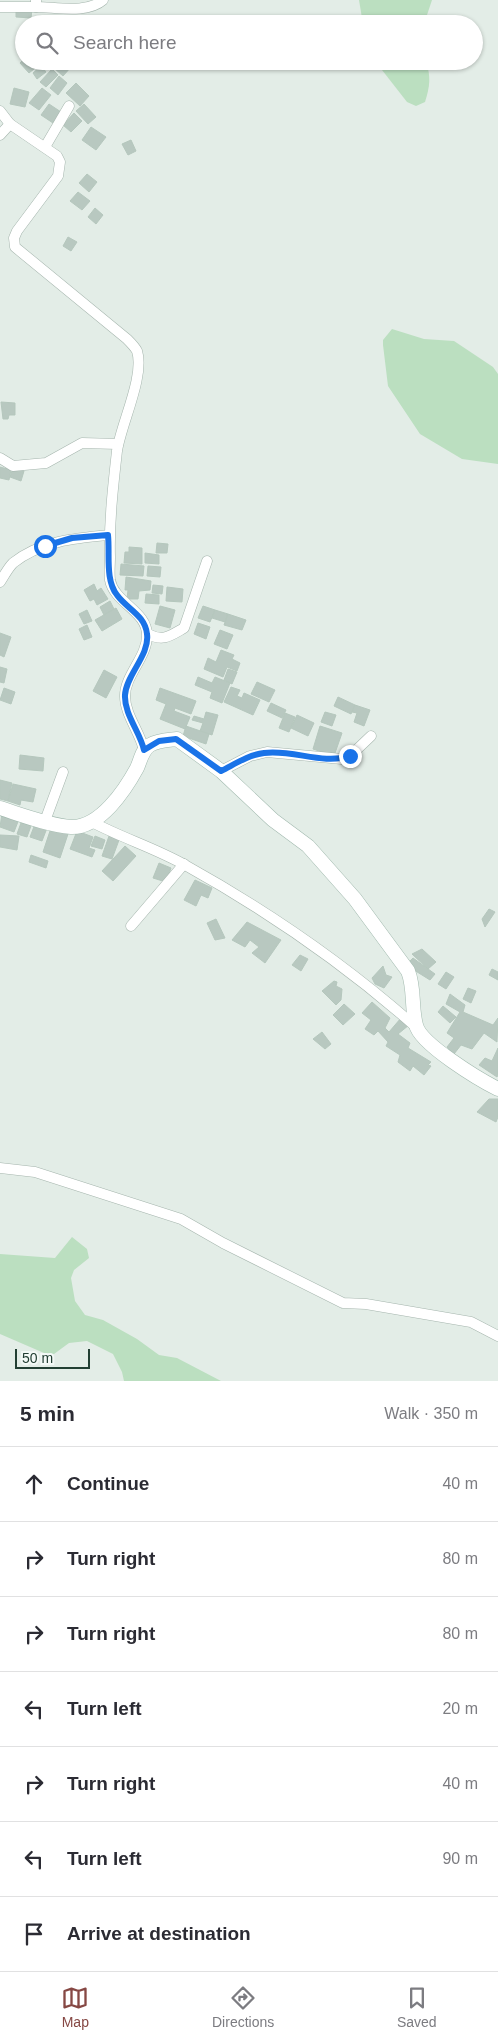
<!DOCTYPE html>
<html lang="en">
<head>
<meta charset="utf-8">
<style>
  :root { --surface:#fff; --page:#f2f2f3; --text:#2b2b33; --muted:#7c7c81; --line:#e1e1e2; --accent:#864844 }
  body { margin:0; font-family:Arial,sans-serif; background:var(--page); color:var(--text) }
  .scale { position:absolute; left:15px; bottom:12px; width:75px; box-sizing:border-box; padding-left:5px; border:2px solid #223f33; border-top:0; font-size:14px; line-height:18px; white-space:nowrap; color:#223f33; -webkit-text-stroke:4px #f3f9f6; paint-order:stroke }
  .stop { position:absolute; width:15px; height:15px; margin:-11px; border:4px solid #1a73e8; border-radius:50%; background:#fff }
  .stop.end { background:#1a73e8; border-color:#fff; box-shadow:0 1px 5px #0008 }
  .list { margin:0; padding:0; list-style:none }
  h2 { display:flex; justify-content:space-between; align-items:center; height:65px; margin:0; padding:0 20px; font-size:21px }
  h2 small { font-size:16px; font-weight:400; color:var(--muted) }
  .list li { display:grid; grid-template-columns:32px 1fr auto; gap:15px; align-items:center; box-sizing:border-box; height:75px; padding:0 20px; border-top:1px solid var(--line) }
  .list b { display:block; font-size:19px; white-space:nowrap }
  .list em { font-size:16px; font-style:normal; color:var(--muted) }
  .icon { flex:none; width:28px; height:28px; fill:none; stroke:currentColor; stroke-width:2; stroke-linecap:round; stroke-linejoin:round }
  .map { position:relative; flex:none; width:498px; height:1381px; overflow:hidden }
  .search { position:absolute; background:var(--surface); box-shadow:0 1px 4px #0004; left:15px; right:15px; top:15px; height:55px; display:flex; align-items:center; gap:12px; box-sizing:border-box; padding:0 18px; border-radius:28px; color:var(--muted); font-size:19px }
  .sheet { height:590px; background:var(--surface) }
  nav { display:flex; justify-content:space-around; align-items:center; box-sizing:border-box; height:70px; border-top:1px solid var(--line); background:var(--surface); font-size:14px; color:var(--muted) }
  nav a { display:grid; justify-items:center; gap:2px }
  nav .on { color:var(--accent) }
  .map>svg:first-child { display:block }
  .green { fill:#bbdfc0 }
  .building { fill:#b8c8c0; stroke:#b5c7bd }
  .lines { fill:none; stroke-linecap:round; stroke-linejoin:round }
  .street-casing { stroke:#a5b5ad; stroke-width:11 }
  .secondary-casing { stroke:#a1b9ae; stroke-width:15 }
  .street { stroke:#fff; stroke-width:10 }
  .secondary { stroke:#fff; stroke-width:14 }
  .route { stroke:#1a73e8; stroke-width:6 }
</style>
</head>
<body>
<div class="map">
<svg width="498" height="1381" viewBox="0 0 498 1381">
  <rect width="100%" height="100%" fill="#e3ede7"/>
  <g class="green">
    <polygon points="359,0 432,0 424,24 363,24"/>
    <path d="M375 61H426C431 77 430 86 425 102L416 106 407 102Z"/>
    <polygon points="392,329 424,339 454,341 493,367 498,374 498,464 462,459 420,434 388,386 383,345 383,340"/>
    <polygon points="72,1237 87,1249 89,1258 74,1270 71,1278 75,1301 85,1315 103,1320 137,1339 159,1355 177,1358 221,1381 124,1381 122,1372 113,1354 87,1341 69,1343 54,1354 44,1353 0,1334 0,1254 55,1258"/>
  </g>
  <g class="building">
    <polygon points="16,9 32,9 31,18 16,17"/>
    <polygon points="24,59 24,61 36,61 39,65 29,73 20,63"/>
    <polygon points="60,61 65,61 71,67 63,76 54,68"/>
    <polygon points="41,66 46,72 37,79 33,73"/>
    <polygon points="52,69 58,75 46,87 40,82"/>
    <polygon points="59,76 67,83 58,95 50,88"/>
    <polygon points="76,83 89,96 80,106 66,93"/>
    <polygon points="14,88 29,92 25,107 10,104"/>
    <polygon points="42,88 51,95 39,110 29,103"/>
    <polygon points="49,104 61,112 53,123 41,115"/>
    <polygon points="84,104 96,117 88,124 76,111"/>
    <polygon points="74,113 82,121 71,132 63,125"/>
    <polygon points="91,127 106,137 96,150 82,140"/>
    <polygon points="131,140 136,151 128,155 122,144"/>
    <polygon points="87,174 97,182 89,192 79,183"/>
    <polygon points="78,192 90,201 82,210 70,201"/>
    <polygon points="95,208 103,215 96,224 88,217"/>
    <polygon points="68,237 77,242 71,251 63,246"/>
    <polygon points="1,402 15,403 15,415 9,415 8,419 3,419"/>
    <polygon points="0,467 11,470 9,480 0,478"/>
    <polygon points="13,468 24,471 21,481 10,477"/>
    <polygon points="157,543 168,544 167,553 156,553"/>
    <polygon points="129,547 142,548 142,564 124,563 125,552 129,552"/>
    <polygon points="145,553 159,555 159,564 145,563"/>
    <polygon points="121,564 144,566 143,576 120,575"/>
    <polygon points="148,566 161,567 160,577 147,576"/>
    <polygon points="126,577 151,581 150,590 139,591 138,599 127,599 128,590 125,590"/>
    <polygon points="94,584 97,591 101,588 108,599 97,605 94,599 90,601 84,590"/>
    <polygon points="153,585 163,586 162,594 152,593"/>
    <polygon points="167,587 183,589 182,602 166,601"/>
    <polygon points="146,594 159,595 159,604 145,603"/>
    <polygon points="110,601 114,609 104,615 100,607"/>
    <polygon points="160,606 175,610 170,628 155,624"/>
    <polygon points="203,606 215,610 210,622 198,618"/>
    <polygon points="116,608 122,619 102,631 95,620"/>
    <polygon points="87,610 92,621 84,624 79,614"/>
    <polygon points="215,610 228,614 225,622 212,618"/>
    <polygon points="228,614 246,620 242,630 224,625"/>
    <polygon points="198,623 210,627 206,639 194,634"/>
    <polygon points="87,625 92,637 84,640 79,629"/>
    <polygon points="220,630 233,635 227,649 214,644"/>
    <polygon points="0,633 11,637 4,657 0,655"/>
    <polygon points="221,650 234,655 232,659 240,663 237,671 227,667 223,677 204,669 208,658 216,662"/>
    <polygon points="0,667 7,669 4,683 0,682"/>
    <polygon points="228,669 237,672 232,684 224,680"/>
    <polygon points="104,670 117,677 106,698 93,691"/>
    <polygon points="198,677 212,683 215,677 230,683 222,703 210,698 212,692 195,685"/>
    <polygon points="257,682 275,690 269,702 251,694"/>
    <polygon points="231,687 240,690 237,696 242,698 244,693 260,700 253,715 224,702"/>
    <polygon points="4,688 15,692 11,704 0,700"/>
    <polygon points="160,688 196,701 191,714 175,708 174,711 190,717 185,729 160,719 166,704 156,700"/>
    <polygon points="338,697 355,705 351,714 334,706"/>
    <polygon points="271,703 286,710 282,718 267,711"/>
    <polygon points="355,705 370,710 364,726 354,722 357,713 352,712"/>
    <polygon points="206,712 218,715 212,735 200,731 203,723 192,720 194,716 204,719"/>
    <polygon points="325,712 336,715 332,726 321,722"/>
    <polygon points="285,713 295,717 289,732 279,728"/>
    <polygon points="297,715 314,723 308,736 291,728"/>
    <polygon points="186,726 209,734 206,744 183,736"/>
    <polygon points="320,726 342,733 334,756 313,749"/>
    <polygon points="20,755 44,758 43,771 19,769"/>
    <polygon points="0,780 12,783 8,801 0,799"/>
    <polygon points="13,784 36,789 33,802 21,800 20,805 8,801"/>
    <polygon points="2,813 19,819 14,832 0,827"/>
    <polygon points="22,820 32,823 27,837 17,834"/>
    <polygon points="35,824 47,828 42,841 30,837"/>
    <polygon points="51,828 68,834 60,858 43,852"/>
    <polygon points="77,831 93,837 89,848 95,850 92,857 70,849"/>
    <polygon points="0,835 19,836 17,850 0,847"/>
    <polygon points="95,836 105,840 102,849 91,846"/>
    <polygon points="109,836 119,840 112,859 102,856"/>
    <polygon points="125,846 136,856 113,881 102,871"/>
    <polygon points="31,855 48,861 46,868 29,862"/>
    <polygon points="159,863 171,868 166,882 153,878"/>
    <polygon points="195,880 212,888 208,898 201,895 196,906 184,900"/>
    <polygon points="489,909 495,912 485,927 482,919"/>
    <polygon points="216,919 225,938 215,940 207,923"/>
    <polygon points="247,922 281,940 265,963 252,953 259,947 250,940 245,947 232,940"/>
    <polygon points="422,949 436,962 428,969 412,954"/>
    <polygon points="300,955 308,959 301,971 292,965"/>
    <polygon points="413,958 435,974 430,980 406,965"/>
    <polygon points="383,966 386,975 392,977 384,988 375,984 372,978"/>
    <polygon points="492,969 498,972 498,980 489,975"/>
    <polygon points="446,972 454,977 446,989 438,984"/>
    <polygon points="334,981 337,982 336,986 342,989 341,1000 336,1005 322,991"/>
    <polygon points="468,988 476,991 471,1003 463,999"/>
    <polygon points="450,994 465,1005 463,1012 493,1025 498,1018 497,1042 484,1033 472,1049 461,1045 454,1054 447,1047 454,1038 447,1033 460,1012 446,1004"/>
    <polygon points="372,1002 390,1018 385,1028 389,1032 401,1018 409,1025 398,1034 410,1043 408,1048 431,1062 428,1065 431,1066 424,1075 413,1066 410,1071 398,1062 400,1055 386,1046 388,1042 378,1031 374,1035 365,1029 371,1020 362,1013"/>
    <polygon points="344,1004 355,1014 343,1025 333,1015"/>
    <polygon points="443,1006 456,1017 450,1023 438,1012"/>
    <polygon points="322,1032 331,1044 325,1049 313,1039"/>
    <polygon points="498,1048 498,1075 497,1077 479,1065 485,1058 492,1061"/>
    <polygon points="489,1099 498,1099 498,1117 496,1122 477,1112"/>
  </g>
  <g class="lines">
    <g class="street-casing">
      <g id="street">
        <polyline points="0,7 36,7 36,0"/>
        <path d="M36 7C56 7 87 14 103 0"/>
        <path d="M0 111 10 124 57 156 60 162 58 176 17 231 14 238 15 247 127 339C130 342 135 347 137 351 145 376 121 424 117 451 113 487 109 521 110 557 110 565 109 573 110 580 114 603 148 611 147 636 147 657 125 675 125 696 125 715 140 732 144 750"/>
        <polyline points="0,135 10,124"/>
        <polyline points="45,147 69,106"/>
        <polyline points="0,458 13,466 46,463 82,443 118,444"/>
        <path d="M0 582C4 576 8 568 13 563 40 541 76 538 109 535"/>
        <path d="M148 634C163 642 170 636 184 628L207 561"/>
        <polyline points="221,771 250,756 267,752 342,759 350,756 371,736"/>
        <polyline points="45,821 63,772"/>
        <path d="M92 822C122 838 155 848 185 865 266 910 347 966 416 1027"/>
        <polyline points="131,926 184,864"/>
        <polyline points="0,1168 35,1172 181,1219 223,1243 343,1303 366,1304 471,1322 498,1336"/>
      </g>
    </g>
    <g class="secondary-casing">
      <path id="secondary" d="M0 808C22 815 48 825 71 827 100 828 125 790 137 768 141 759 142 750 150 745 158 740 168 740 177 739L221 771 273 820 308 846 355 899 408 971C415 989 411 1007 416 1025 420 1044 480 1080 498 1089"/>
    </g>
    <use href="#street" class="street"/>
    <use href="#secondary" class="secondary"/>
  </g>
  <g class="lines">
    <path class="route" d="M45 546 72 538 108 535C110 554 105 580 117 595 127 609 145 615 147 634 150 655 126 675 125 695 124 714 140 732 144 750L159 741 176 739 221 771C235 764 248 755 264 753 293 749 322 765 350 756"/>
  </g>
</svg>
<div class="scale">50 m</div>
<div class="stop" style="left:45px;top:546px"></div>
<div class="stop end" style="left:350px;top:756px"></div>
<div class="search"><svg class="icon" aria-label="search" viewBox="0 0 24 24"><circle cx="10" cy="10" r="6"/><path d="M15 15l6 6"/></svg>Search here</div>
</div>
<section class="sheet">
<h2>5 min<small>Walk · 350 m</small></h2>
<ul class="list">
<li><svg class="icon" aria-label="ahead" viewBox="0 0 24 24"><path d="M12 20V5M6 11l6-6 6 6"/></svg><div><b>Continue</b></div><em>40 m</em></li>
<li><svg class="icon" aria-label="right" viewBox="0 0 24 24"><path d="M7 20v-9h11M14 6l5 5-5 5"/></svg><div><b>Turn right</b></div><em>80 m</em></li>
<li><svg class="icon" aria-label="right" viewBox="0 0 24 24"><path d="M7 20v-9h11M14 6l5 5-5 5"/></svg><div><b>Turn right</b></div><em>80 m</em></li>
<li><svg class="icon" aria-label="left" viewBox="0 0 24 24"><path d="M17 20v-9H6M10 6l-5 5 5 5"/></svg><div><b>Turn left</b></div><em>20 m</em></li>
<li><svg class="icon" aria-label="right" viewBox="0 0 24 24"><path d="M7 20v-9h11M14 6l5 5-5 5"/></svg><div><b>Turn right</b></div><em>40 m</em></li>
<li><svg class="icon" aria-label="left" viewBox="0 0 24 24"><path d="M17 20v-9H6M10 6l-5 5 5 5"/></svg><div><b>Turn left</b></div><em>90 m</em></li>
<li><svg class="icon" aria-label="arrive" viewBox="0 0 24 24"><path d="M6 21V4h12l-3 4 3 4H6"/></svg><div><b>Arrive at destination</b></div></li>
</ul>
</section>
<nav>
<a class="on"><svg class="icon" aria-label="map" viewBox="0 0 24 24"><path d="M3 6l6-2 6 2 6-2v14l-6 2-6-2-6 2zM9 4v14M15 6v14"/></svg>Map</a>
<a><svg class="icon" aria-label="directions" viewBox="0 0 24 24"><path d="M12 3l9 9-9 9-9-9zM9 14v-3h6M13 9l2 2-2 2"/></svg>Directions</a>
<a><svg class="icon" aria-label="saved" viewBox="0 0 24 24"><path d="M7 4h10v16l-5-4-5 4z"/></svg>Saved</a>
</nav>
</body>
</html>
